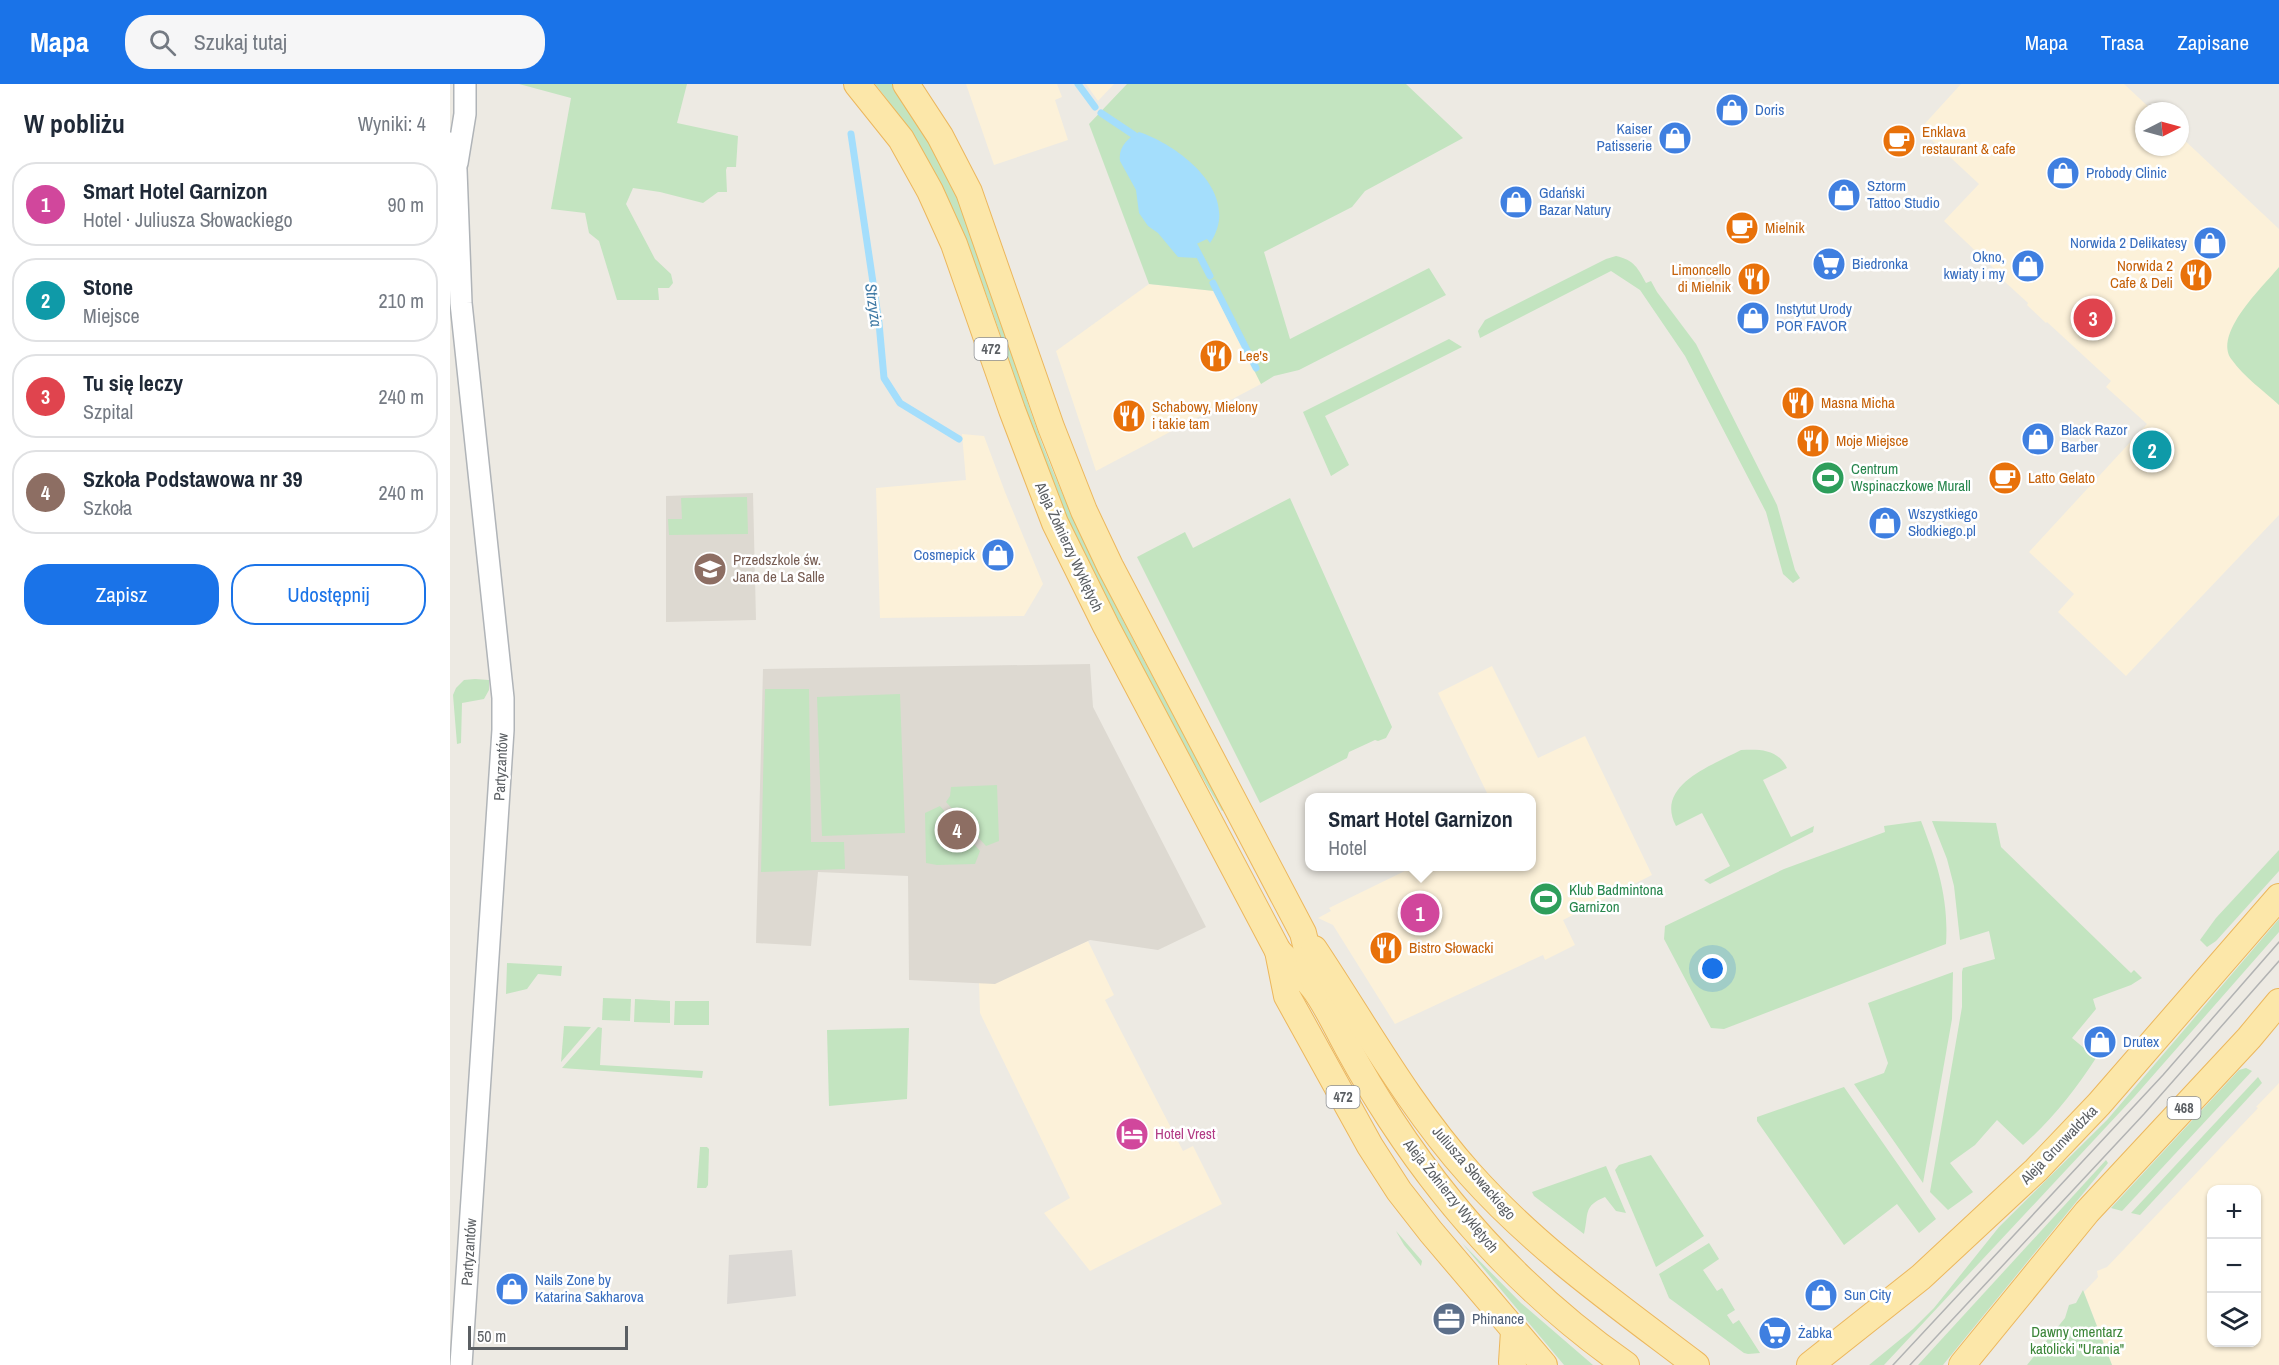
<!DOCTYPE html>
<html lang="pl">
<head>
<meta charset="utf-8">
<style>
  :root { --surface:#fff; --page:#f6f6f7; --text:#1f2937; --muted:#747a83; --line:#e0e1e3; --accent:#1a73e8 }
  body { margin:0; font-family:"Archivo Narrow",sans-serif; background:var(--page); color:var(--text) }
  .controls { position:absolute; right:18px; bottom:18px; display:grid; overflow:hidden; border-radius:12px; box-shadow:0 2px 4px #0004 }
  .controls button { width:54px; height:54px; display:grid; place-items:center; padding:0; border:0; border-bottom:2px solid var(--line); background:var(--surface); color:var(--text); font:30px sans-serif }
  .compass { position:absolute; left:1685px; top:18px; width:54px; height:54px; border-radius:50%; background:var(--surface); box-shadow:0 2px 4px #0004; rotate:84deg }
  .scale { position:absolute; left:18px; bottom:15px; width:160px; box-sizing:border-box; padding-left:6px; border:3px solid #5b5f63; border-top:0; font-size:16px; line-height:21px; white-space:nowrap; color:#5b5f63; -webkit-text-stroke:4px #fff; paint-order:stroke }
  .you { position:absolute; left:1263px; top:885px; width:21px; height:21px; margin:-15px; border:4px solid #fff; border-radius:50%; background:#1a73e8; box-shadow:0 0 0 9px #1a73e833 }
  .badge { display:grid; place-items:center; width:39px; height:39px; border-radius:50%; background:var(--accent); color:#fff; font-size:20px; font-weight:700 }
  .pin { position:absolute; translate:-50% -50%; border:3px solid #fff; box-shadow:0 2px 6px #0006 }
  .popup { position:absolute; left:855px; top:709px; width:231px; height:78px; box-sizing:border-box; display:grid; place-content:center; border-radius:12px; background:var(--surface); filter:drop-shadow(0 2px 4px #0005); font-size:20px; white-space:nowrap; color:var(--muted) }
  .popup b { font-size:22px; color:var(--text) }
  .popup::after { content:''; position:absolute; left:50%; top:100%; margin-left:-12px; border:12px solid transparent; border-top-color:var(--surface) }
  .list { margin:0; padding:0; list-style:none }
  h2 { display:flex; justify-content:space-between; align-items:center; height:78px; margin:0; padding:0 24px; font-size:26px }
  h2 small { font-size:20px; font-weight:400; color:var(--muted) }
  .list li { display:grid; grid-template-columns:39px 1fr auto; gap:18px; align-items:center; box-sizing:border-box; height:84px; margin:0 12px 12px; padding:0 12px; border:2px solid var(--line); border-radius:24px }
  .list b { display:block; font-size:22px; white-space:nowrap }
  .list p { margin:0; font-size:20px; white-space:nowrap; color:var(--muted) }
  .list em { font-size:20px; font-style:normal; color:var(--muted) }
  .actions { display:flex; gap:12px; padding:18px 24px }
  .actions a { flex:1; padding:14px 0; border:2px solid var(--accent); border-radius:24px; text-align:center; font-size:21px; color:var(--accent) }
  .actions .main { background:var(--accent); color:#fff }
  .icon { flex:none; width:33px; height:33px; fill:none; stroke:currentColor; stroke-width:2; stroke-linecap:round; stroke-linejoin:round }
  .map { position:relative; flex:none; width:1829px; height:1281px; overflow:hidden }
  header { display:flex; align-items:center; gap:36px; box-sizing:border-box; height:84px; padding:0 30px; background:var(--accent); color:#fff }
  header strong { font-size:28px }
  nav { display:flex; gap:33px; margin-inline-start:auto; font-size:21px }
  .search { width:420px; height:54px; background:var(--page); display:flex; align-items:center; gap:15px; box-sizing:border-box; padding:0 21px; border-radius:24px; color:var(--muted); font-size:22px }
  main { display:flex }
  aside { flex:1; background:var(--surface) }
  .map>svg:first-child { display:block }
  .commercial { fill:#fcf1d9; fill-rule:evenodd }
  .industrial { fill:#dcd9d5 }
  .education { fill:#ddd9d1 }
  .green { fill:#c3e4c0 }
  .water { fill:#a4defc }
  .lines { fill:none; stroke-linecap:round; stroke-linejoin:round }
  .stream { stroke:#a4defc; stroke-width:7 }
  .minor-casing { stroke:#b0b4b8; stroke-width:24 }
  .major-casing { stroke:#ecb75d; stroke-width:28 }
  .minor { stroke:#fff; stroke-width:21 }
  .major { stroke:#fce7a9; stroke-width:26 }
  .tram { stroke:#b2b3b3; stroke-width:1.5 }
  .labels { text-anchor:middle; stroke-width:5; stroke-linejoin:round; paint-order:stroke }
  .shield { fill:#fff; stroke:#8c8f92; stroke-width:1.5 }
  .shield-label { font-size:14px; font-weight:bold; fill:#5b5f63 }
  .shop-label { font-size:15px; fill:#366cbe; stroke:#fff; text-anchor:start }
  .food-label { font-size:15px; fill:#c56008; stroke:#fff; text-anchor:start }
  .leisure-label { font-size:15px; fill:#27864d; stroke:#fff; text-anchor:start }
  .street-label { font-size:15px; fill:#5b5f63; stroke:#fff }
  .education-label { font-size:15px; fill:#785e54; stroke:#fff; text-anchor:start }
  .hotel-label { font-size:15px; fill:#b23c85; stroke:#fff; text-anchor:start }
  .service-label { font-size:15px; fill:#4e5e75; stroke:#fff; text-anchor:start }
  .park-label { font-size:15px; fill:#3b8538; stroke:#fff }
  .water-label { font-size:16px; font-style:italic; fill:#407aa5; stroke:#fff }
</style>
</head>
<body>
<header>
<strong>Mapa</strong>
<div class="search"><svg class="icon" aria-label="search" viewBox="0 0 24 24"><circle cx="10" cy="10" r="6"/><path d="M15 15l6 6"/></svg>Szukaj tutaj</div>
<nav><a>Mapa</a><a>Trasa</a><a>Zapisane</a></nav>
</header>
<main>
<aside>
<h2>W pobliżu<small>Wyniki: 4</small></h2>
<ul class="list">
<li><span class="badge" style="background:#d1479c">1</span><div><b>Smart Hotel Garnizon</b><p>Hotel · Juliusza Słowackiego</p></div><em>90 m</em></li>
<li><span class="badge" style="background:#0f9aa8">2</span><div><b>Stone</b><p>Miejsce</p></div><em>210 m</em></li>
<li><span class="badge" style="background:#e0444e">3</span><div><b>Tu się leczy</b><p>Szpital</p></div><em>240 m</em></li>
<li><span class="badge" style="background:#8d6e63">4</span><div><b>Szkoła Podstawowa nr 39</b><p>Szkoła</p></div><em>240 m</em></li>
</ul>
<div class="actions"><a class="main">Zapisz</a><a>Udostępnij</a></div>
</aside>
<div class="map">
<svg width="1829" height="1281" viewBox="0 0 1829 1281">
  <rect width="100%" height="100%" fill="#edeae3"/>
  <g class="commercial">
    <polygon points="516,0 607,0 612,13 605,16 618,56 544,81"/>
    <polygon points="636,0 664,0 648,17"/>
    <polygon points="1511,0 1674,0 1703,27 1694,27 1694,63 1730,63 1730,52 1829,145 1829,431 1676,592 1608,528 1624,510 1579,468 1697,340 1656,303 1661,297 1597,238 1596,239 1577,221 1578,219 1554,197 1555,195 1494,137 1529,100 1470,45"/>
    <polygon points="699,200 764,207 811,300 646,387 606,267"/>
    <polygon points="512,350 534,352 555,408 593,500 574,532 430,534 426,404 516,396"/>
    <polygon points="1042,582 1088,674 1135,652 1202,791 1113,836 1125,861 1095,876 1093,871 945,940 883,841 868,834 881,827 879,824 963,783 1081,782 1081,714 1039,713 988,609"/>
    <polygon points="638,857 664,911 655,916 733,1067 743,1062 772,1120 640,1187 594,1129 620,1114 530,929 529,899 545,899"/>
    <path d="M1829 999V1281H1662L1634 1208 1648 1193 1647 1187 1657 1183 1808 1024 1806 1023ZM1762 1106H1806V1258H1762Z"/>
  </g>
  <polygon class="industrial" points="342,1166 346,1212 277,1220 279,1171"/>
  <g class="education">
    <polygon points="303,409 306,536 216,538 216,412"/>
    <polygon points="640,580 643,623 756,843 708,866 640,856 545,900 459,896 458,792 368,788 361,862 306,859 313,585"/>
  </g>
  <g class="green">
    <polygon points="69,0 237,0 227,39 288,52 286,83 277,83 276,86 277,108 268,108 253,119 210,108 183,104 176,120 205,175 221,190 223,199 219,204 208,204 209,216 167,216 149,157 139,149 135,129 101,125 121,14"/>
    <path d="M425 0H443C528 112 550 257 602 385 650 502 715 613 774 726L772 727C740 674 711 619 682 564 658 519 633 473 613 426 553 281 526 125 425 0Z"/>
    <polygon points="677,0 956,0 1013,54 915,107 902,123 814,168 840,255 979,184 996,211 849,286 824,292 811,300 764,207 699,200 639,40"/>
    <path d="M1166 172C1184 176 1188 184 1196 199L1201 197 1207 208 1246 260 1327 421 1345 486 1350 494 1343 499 1333 490 1316 428 1235 272 1190 206 1161 187 1030 254 1028 247 1035 236 1156 175Z"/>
    <path d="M1829 183V321C1814 307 1794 293 1782 276 1762 250 1813 203 1829 183Z"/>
    <polygon points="999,255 1012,263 875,332 899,381 881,392 853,328"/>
    <polygon points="297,413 298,450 219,451 218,435 232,435 231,414"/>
    <polygon points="840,414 942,643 936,654 928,657 925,656 899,668 897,674 810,719 687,473 735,448 743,464"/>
    <polygon points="25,595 39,596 39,606 34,615 12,619 11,659 7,660 3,611 6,604 14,596"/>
    <polygon points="315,605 359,605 361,758 394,758 395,785 311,788"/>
    <polygon points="450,610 455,749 372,752 367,613"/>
    <path d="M1291 666C1310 665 1328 665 1337 684L1313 696 1341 753 1364 742 1363 748 1260 800 1254 796 1280 782 1252 729 1226 742C1204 701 1263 681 1291 666Z"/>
    <polygon points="547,701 549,757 536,762 496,718 500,712 501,703"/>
    <polygon points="490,722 530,767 525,780 487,781 476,779 475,729"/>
    <path d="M1471 737C1487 778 1499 815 1496 860L1274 945 1261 944 1214 855 1215 842 1334 785 1435 748 1434 742Z"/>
    <path d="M1482 737 1546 739 1551 763 1681 889 1684 886 1692 894 1681 901 1643 915 1646 925 1622 954 1646 974C1625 1006 1602 1036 1573 1061L1547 1036 1525 1061 1500 1079 1523 1108 1498 1126 1480 1108 1512 923V888L1513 884 1545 875 1539 847 1510 856 1504 802 1497 775Z"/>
    <polygon points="1829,766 1829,787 1766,857 1757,863 1750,856 1766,834"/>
    <polygon points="1829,835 1829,848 1685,1012 1434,1281 1419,1281 1463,1245 1484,1224 1549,1143 1657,1036"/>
    <polygon points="57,879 112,882 111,892 88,890 77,905 56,910"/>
    <polygon points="1503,888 1502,935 1473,1099 1404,1000 1434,989 1438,979 1418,919"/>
    <polygon points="153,914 181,915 180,937 152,936"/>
    <polygon points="185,915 220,917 220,939 184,938"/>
    <polygon points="225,917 259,917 259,941 224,941"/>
    <polygon points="114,942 141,943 111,978"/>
    <polygon points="148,943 152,944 150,981 253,987 252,994 112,984"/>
    <polygon points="459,944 457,1015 379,1022 377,946"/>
    <polygon points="1796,984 1802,987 1672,1127 1661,1124 1789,986"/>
    <polygon points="1808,993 1812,999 1690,1131 1681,1129"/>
    <polygon points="1394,1003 1486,1135 1469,1149 1447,1120 1394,1161 1307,1037 1307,1033"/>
    <polygon points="250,1063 257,1063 259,1065 258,1101 256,1104 247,1104"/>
    <polygon points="1201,1071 1254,1152 1206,1183 1165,1086 1169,1081"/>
    <polygon points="1656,1076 1658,1079 1493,1281 1468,1281"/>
    <path d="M1156 1082 1176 1129 1166 1127 1155 1113C1133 1122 1139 1129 1134 1150L1084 1112 1082 1108Z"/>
    <polygon points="946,1147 972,1177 971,1182 954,1161"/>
    <polygon points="1012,1159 1071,1219 1143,1281 1114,1281"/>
    <polygon points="1259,1159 1269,1175 1253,1186 1267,1207 1272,1204 1285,1226 1277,1231 1283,1240 1289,1236 1310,1269 1298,1270 1294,1269 1219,1214 1209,1190"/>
    <polygon points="1633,1206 1662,1281 1577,1281 1615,1234 1619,1221 1626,1219"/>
  </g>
  <path class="water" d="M689 48C731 62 793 111 760 159L757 155 742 162 747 174 728 173 708 149 698 142 689 129 686 106 670 77C668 63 678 54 689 48Z"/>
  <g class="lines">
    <g class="stream">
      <polyline points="628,0 645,23"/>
      <polyline points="651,29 684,51"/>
      <polyline points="401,50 429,239 434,294 450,319 509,355"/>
      <polyline points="744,161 760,192"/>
      <polyline points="763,199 806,284"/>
    </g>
    <g class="minor-casing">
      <g id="minor">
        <polyline points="0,59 6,86 11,219 53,614 53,646 11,1281"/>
        <polyline points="7,79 15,30 15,0"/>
      </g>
    </g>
    <g class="major-casing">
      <g id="major">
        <path d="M407 0 451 55 480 107 504 160 562 326 605 439 656 542 828 867C841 881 858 894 868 910 880 928 889 948 899 966 912 990 926 1013 941 1036 1003 1131 1083 1216 1176 1281"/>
        <polyline points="456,0 490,52 519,108 601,343 634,427 660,482 853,849 867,906"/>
        <path d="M864 865C914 940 959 1022 1020 1090 1086 1164 1167 1221 1246 1281"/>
        <polyline points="828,867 837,912 920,1062 949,1107 981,1148 1094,1281"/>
        <polyline points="1063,1281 1062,1278 1064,1247"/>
        <polyline points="1360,1281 1471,1193 1586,1086 1649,1020 1829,813"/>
        <polyline points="1512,1281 1637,1128 1799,954 1829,918"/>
      </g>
    </g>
    <use href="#minor" class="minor"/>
    <use href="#major" class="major"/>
    <g class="tram">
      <polyline points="1443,1281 1713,991 1829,858"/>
      <polyline points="1460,1281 1694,1030 1829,877"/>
    </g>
  </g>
  <defs>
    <g id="shop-disc" transform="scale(1.725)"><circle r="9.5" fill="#3f7fe0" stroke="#fff"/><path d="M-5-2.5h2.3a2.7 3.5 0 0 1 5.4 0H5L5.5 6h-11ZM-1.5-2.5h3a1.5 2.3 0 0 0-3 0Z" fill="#fff"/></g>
    <g id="cafe-disc" transform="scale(1.725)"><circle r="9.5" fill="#e8710a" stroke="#fff"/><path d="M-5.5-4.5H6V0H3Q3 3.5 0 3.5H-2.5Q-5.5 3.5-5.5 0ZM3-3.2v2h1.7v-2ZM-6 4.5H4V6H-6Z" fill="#fff"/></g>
    <g id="supermarket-disc" transform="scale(1.725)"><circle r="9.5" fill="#3f7fe0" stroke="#fff"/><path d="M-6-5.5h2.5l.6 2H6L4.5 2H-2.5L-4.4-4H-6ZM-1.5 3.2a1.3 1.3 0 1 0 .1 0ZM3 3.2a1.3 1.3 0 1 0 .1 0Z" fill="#fff"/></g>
    <g id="restaurant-disc" transform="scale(1.725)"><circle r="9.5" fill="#e8710a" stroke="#fff"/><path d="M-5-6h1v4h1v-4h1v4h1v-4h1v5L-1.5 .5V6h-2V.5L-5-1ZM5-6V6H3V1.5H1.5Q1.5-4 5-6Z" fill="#fff"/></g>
    <g id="stadium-disc" transform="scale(1.725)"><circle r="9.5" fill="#2e9e5b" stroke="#fff"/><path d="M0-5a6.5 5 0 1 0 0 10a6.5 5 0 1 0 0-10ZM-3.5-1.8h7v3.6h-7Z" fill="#fff"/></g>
    <g id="school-disc" transform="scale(1.725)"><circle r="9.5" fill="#8d6e63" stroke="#fff"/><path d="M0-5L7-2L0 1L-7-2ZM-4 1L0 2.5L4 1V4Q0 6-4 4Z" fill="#fff"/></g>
    <g id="hotel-disc" transform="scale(1.725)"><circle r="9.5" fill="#d1479c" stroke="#fff"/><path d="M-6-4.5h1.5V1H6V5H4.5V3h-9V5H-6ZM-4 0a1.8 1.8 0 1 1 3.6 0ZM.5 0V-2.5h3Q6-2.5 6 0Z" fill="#fff"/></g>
    <g id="office-disc" transform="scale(1.725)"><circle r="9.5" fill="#5c6f8a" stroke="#fff"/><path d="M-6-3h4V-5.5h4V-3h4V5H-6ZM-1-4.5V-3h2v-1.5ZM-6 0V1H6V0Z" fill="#fff"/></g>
  </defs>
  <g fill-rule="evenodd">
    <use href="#shop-disc" x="1282" y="26"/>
    <use href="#shop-disc" x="1225" y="54"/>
    <use href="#cafe-disc" x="1449" y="57"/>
    <use href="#shop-disc" x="1613" y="89"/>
    <use href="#shop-disc" x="1394" y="111"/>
    <use href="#shop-disc" x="1066" y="118"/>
    <use href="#cafe-disc" x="1292" y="144"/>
    <use href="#shop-disc" x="1760" y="159"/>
    <use href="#supermarket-disc" x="1379" y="180"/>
    <use href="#shop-disc" x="1578" y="182"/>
    <use href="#restaurant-disc" x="1746" y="191"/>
    <use href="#restaurant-disc" x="1304" y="195"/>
    <use href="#shop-disc" x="1303" y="234"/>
    <use href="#restaurant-disc" x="766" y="272"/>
    <use href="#restaurant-disc" x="1348" y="319"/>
    <use href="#restaurant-disc" x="679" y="332"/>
    <use href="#shop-disc" x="1588" y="355"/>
    <use href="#restaurant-disc" x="1363" y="357"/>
    <use href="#stadium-disc" x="1378" y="394"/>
    <use href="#cafe-disc" x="1555" y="394"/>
    <use href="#shop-disc" x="1435" y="439"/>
    <use href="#shop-disc" x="548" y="471"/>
    <use href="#school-disc" x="260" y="485"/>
    <use href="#stadium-disc" x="1096" y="815"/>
    <use href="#restaurant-disc" x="936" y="864"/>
    <use href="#shop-disc" x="1650" y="958"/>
    <use href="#hotel-disc" x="682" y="1050"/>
    <use href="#shop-disc" x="62" y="1205"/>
    <use href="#shop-disc" x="1371" y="1211"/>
    <use href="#office-disc" x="999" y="1235"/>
    <use href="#supermarket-disc" x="1325" y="1249"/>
  </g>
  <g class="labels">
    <g class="shield">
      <rect x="524.5" y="254" width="33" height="22" rx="4.5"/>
      <rect x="876.5" y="1002" width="33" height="22" rx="4.5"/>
      <rect x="1717.5" y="1013" width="33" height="22" rx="4.5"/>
    </g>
    <g class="shield-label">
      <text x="541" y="270">472</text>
      <text x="893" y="1018">472</text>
      <text x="1734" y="1029">468</text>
    </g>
    <g class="shop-label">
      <text x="1305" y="31">Doris</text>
      <text x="1202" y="50" text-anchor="end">Kaiser<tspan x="1202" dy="17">Patisserie</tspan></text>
      <text x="1636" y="94">Probody Clinic</text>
      <text x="1417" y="107">Sztorm<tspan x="1417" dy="17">Tattoo Studio</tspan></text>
      <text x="1089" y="114">Gdański<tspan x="1089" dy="17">Bazar Natury</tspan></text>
      <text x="1737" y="164" text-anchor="end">Norwida 2 Delikatesy</text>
      <text x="1555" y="178" text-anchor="end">Okno,<tspan x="1555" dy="17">kwiaty i my</tspan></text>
      <text x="1402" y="185">Biedronka</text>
      <text x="1326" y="230">Instytut Urody<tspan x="1326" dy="17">POR FAVOR</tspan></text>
      <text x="1611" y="351">Black Razor<tspan x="1611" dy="17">Barber</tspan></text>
      <text x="1458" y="435">Wszystkiego<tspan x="1458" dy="17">Słodkiego.pl</tspan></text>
      <text x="525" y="476" text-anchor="end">Cosmepick</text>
      <text x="1673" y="963">Drutex</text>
      <text x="85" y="1201">Nails Zone by<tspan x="85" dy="17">Katarina Sakharova</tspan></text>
      <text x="1394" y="1216">Sun City</text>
      <text x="1348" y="1254">Żabka</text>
    </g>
    <g class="food-label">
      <text x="1472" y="53">Enklava<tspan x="1472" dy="17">restaurant &amp; cafe</tspan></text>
      <text x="1315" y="149">Mielnik</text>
      <text x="1723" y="187" text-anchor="end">Norwida 2<tspan x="1723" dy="17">Cafe &amp; Deli</tspan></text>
      <text x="1281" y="191" text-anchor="end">Limoncello<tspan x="1281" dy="17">di Mielnik</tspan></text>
      <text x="789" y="277">Lee's</text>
      <text x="1371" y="324">Masna Micha</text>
      <text x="702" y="328">Schabowy, Mielony<tspan x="702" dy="17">i takie tam</tspan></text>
      <text x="1386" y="362">Moje Miejsce</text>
      <text x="1578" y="399">Latto Gelato</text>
      <text x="959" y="869">Bistro Słowacki</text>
    </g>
    <g class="leisure-label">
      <text x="1401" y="390">Centrum<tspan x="1401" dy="17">Wspinaczkowe Murall</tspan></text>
      <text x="1119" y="811">Klub Badmintona<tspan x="1119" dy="17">Garnizon</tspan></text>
    </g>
    <g class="street-label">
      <text transform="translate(619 463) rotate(65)" y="5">Aleja Żołnierzy Wyklętych</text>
      <text transform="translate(51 683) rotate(-87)" y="5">Partyzantów</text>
      <text transform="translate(1609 1061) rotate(-46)" y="5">Aleja Grunwaldzka</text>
      <text transform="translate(1024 1089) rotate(49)" y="5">Juliusza Słowackiego</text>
      <text transform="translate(1001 1112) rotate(51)" y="5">Aleja Żołnierzy Wyklętych</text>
      <text transform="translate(19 1168) rotate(-86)" y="5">Partyzantów</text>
    </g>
    <g class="education-label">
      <text x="283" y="481">Przedszkole św.<tspan x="283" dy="17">Jana de La Salle</tspan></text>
    </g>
    <g class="hotel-label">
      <text x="705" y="1055">Hotel Vrest</text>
    </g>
    <g class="service-label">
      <text x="1022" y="1240">Phinance</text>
    </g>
    <g class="park-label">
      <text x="1627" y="1253">Dawny cmentarz<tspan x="1627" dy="17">katolicki "Urania"</tspan></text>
    </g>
    <g class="water-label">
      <text transform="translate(424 221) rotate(82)" y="6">Strzyża</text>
    </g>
  </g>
</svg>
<div class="controls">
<button>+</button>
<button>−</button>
<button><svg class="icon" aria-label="layers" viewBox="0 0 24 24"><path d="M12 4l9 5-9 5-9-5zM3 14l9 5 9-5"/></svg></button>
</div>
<svg class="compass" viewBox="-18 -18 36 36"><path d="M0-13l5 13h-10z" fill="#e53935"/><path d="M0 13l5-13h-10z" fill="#747a83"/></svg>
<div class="scale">50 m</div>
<div class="you"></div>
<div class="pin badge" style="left:970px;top:829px;background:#d1479c">1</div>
<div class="popup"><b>Smart Hotel Garnizon</b>Hotel</div>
<div class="pin badge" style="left:1702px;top:366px;background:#0f9aa8">2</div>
<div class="pin badge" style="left:1643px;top:234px;background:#e0444e">3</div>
<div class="pin badge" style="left:507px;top:746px;background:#8d6e63">4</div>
</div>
</main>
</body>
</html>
